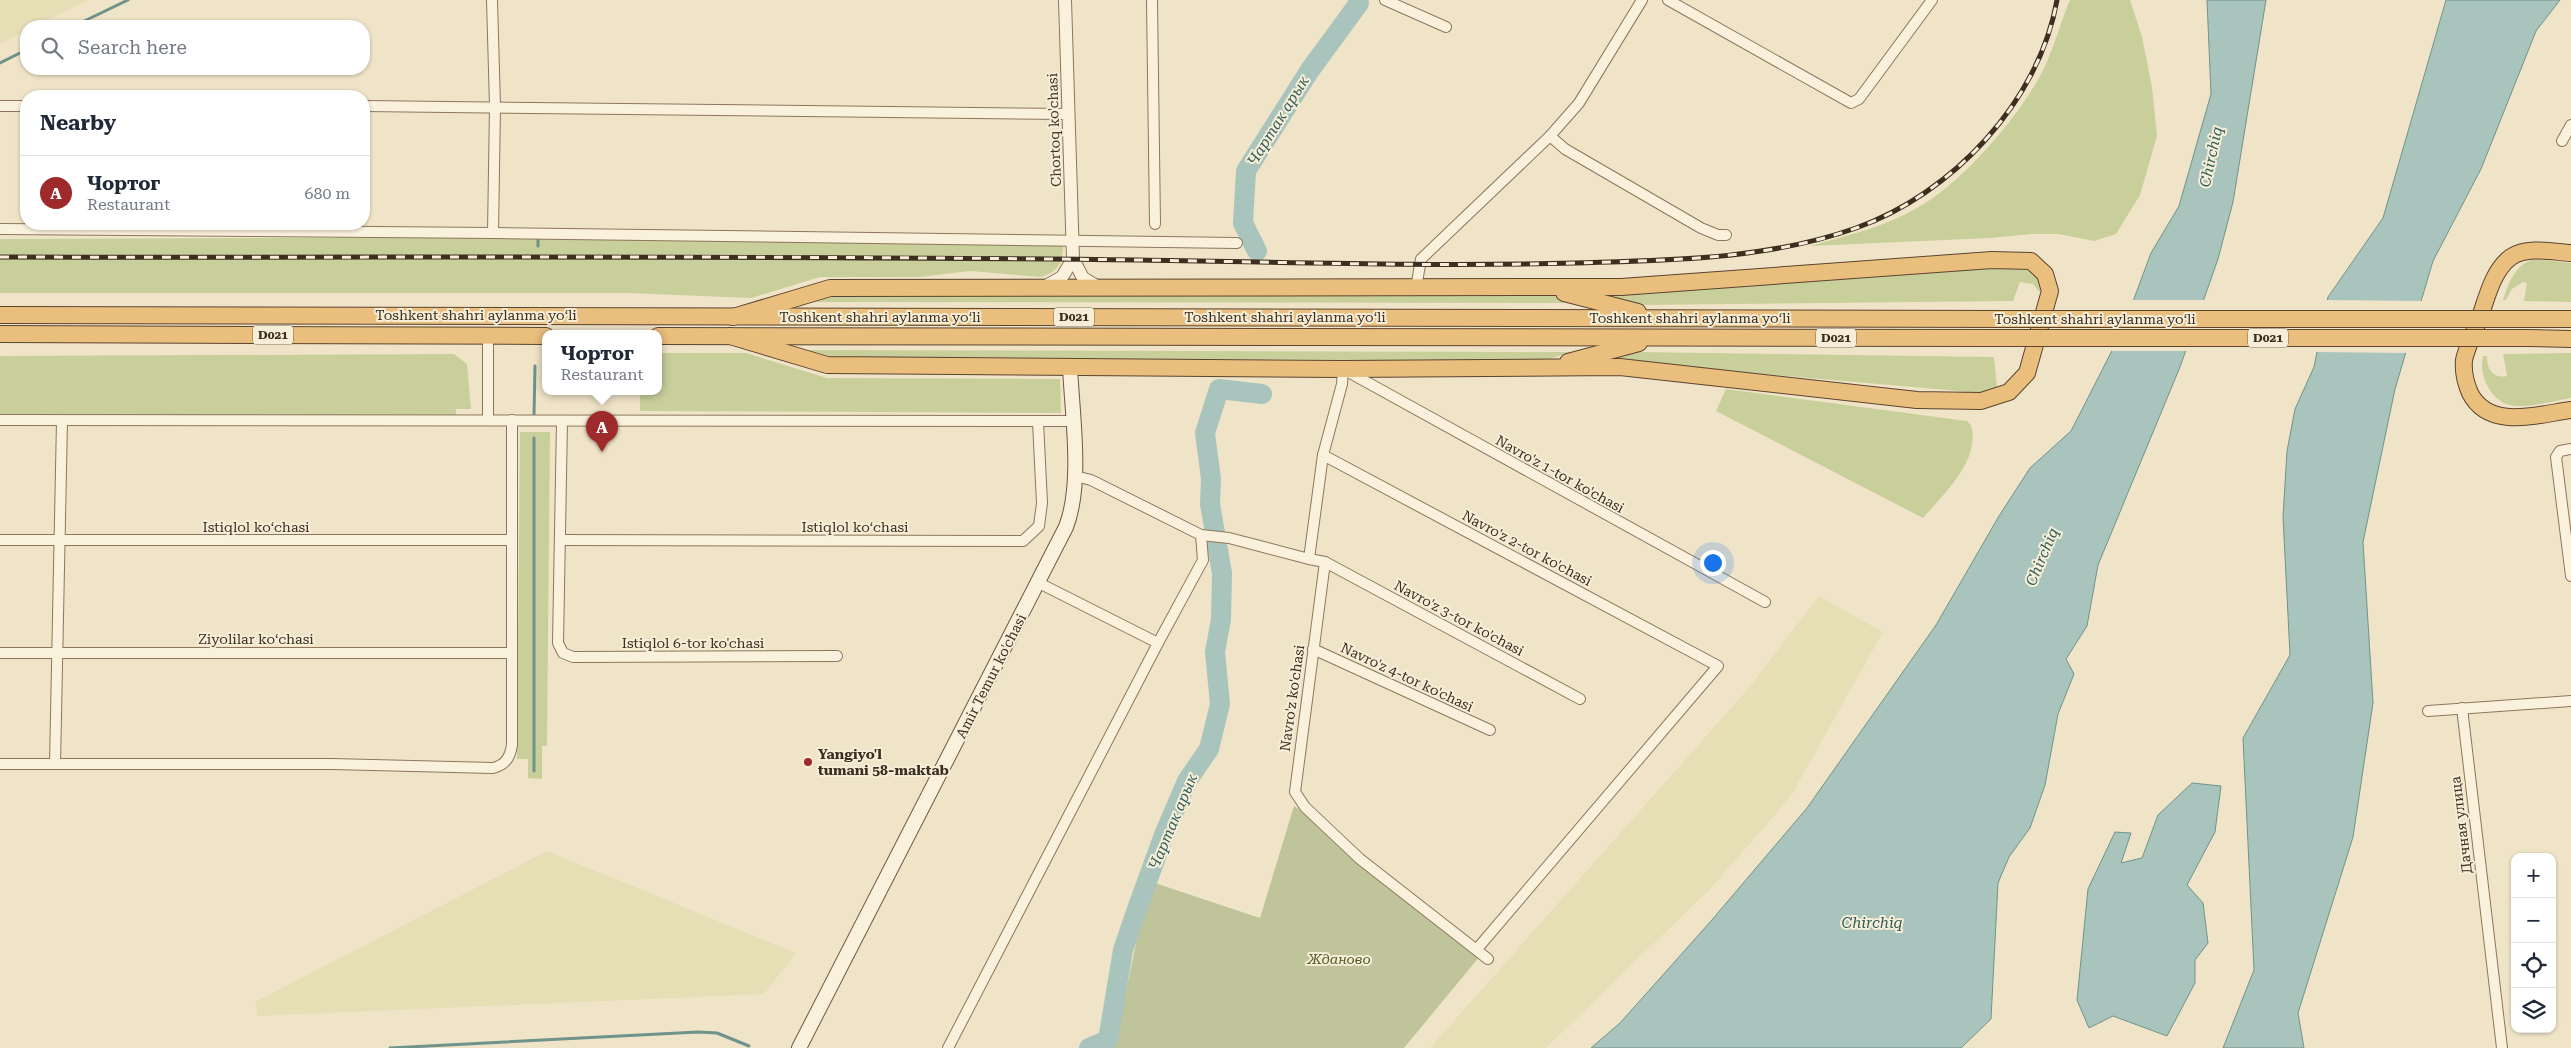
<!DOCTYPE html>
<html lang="en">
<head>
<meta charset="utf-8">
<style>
  :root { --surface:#fff; --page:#f6f6f7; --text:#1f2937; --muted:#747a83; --line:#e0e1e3; --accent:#9e2a2b }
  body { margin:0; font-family:"Roboto Serif",serif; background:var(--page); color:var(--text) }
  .controls { position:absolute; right:15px; bottom:15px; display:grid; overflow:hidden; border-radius:10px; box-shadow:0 1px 4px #0004 }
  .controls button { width:45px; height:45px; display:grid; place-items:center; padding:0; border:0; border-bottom:1px solid var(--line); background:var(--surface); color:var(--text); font:25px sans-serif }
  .you { position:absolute; left:1712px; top:562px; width:18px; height:18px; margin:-12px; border:4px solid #fff; border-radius:50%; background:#1a73e8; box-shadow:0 0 0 8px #1a73e833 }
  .badge { display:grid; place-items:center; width:32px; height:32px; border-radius:50%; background:var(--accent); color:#fff; font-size:16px; font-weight:700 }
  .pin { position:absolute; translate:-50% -41px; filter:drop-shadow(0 1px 2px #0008) }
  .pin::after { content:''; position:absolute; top:26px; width:18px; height:15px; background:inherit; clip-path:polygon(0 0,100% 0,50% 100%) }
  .popup { position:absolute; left:542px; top:330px; width:120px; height:65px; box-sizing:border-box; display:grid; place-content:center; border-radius:10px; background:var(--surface); filter:drop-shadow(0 1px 4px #0005); font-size:16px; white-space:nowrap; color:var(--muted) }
  .popup b { font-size:19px; color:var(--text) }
  .popup::after { content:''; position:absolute; left:50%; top:100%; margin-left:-10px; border:10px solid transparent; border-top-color:var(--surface) }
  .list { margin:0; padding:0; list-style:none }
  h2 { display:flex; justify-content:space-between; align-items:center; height:65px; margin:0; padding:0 20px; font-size:21px }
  h2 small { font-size:16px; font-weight:400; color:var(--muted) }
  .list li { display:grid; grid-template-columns:32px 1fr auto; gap:15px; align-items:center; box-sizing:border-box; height:75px; padding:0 20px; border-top:1px solid var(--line) }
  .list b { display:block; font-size:19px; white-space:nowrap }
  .list p { margin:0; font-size:16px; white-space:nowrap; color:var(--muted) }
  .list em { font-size:16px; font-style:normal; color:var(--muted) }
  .icon { flex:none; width:28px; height:28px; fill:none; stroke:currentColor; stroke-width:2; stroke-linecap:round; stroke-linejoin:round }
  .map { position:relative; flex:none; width:2571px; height:1048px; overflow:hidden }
  .search { position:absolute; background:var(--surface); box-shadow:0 1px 4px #0004; left:20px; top:20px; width:350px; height:55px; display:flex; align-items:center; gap:12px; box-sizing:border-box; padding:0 18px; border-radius:20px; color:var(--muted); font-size:19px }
  .panel { position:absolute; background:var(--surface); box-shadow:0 1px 4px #0004; left:20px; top:90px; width:350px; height:140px; border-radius:20px }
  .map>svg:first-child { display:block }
  .farmland { fill:#e6deb5 }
  .green { fill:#c9cf9b }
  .cemetery { fill:#bfc49a }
  .water { fill:#a9c4bc; stroke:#6f938a }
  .pier { fill:#f0e4c8 }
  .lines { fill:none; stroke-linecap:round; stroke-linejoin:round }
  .stream { stroke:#6f938a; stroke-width:3 }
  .river { stroke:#a9c4bc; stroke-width:20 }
  .minor-casing { stroke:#8d765c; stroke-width:12 }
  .tertiary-casing { stroke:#8d765c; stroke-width:14 }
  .secondary-casing { stroke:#6f573f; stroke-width:16 }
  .trunk-casing { stroke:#5b4430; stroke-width:18 }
  .minor { stroke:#faf1dc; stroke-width:10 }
  .tertiary { stroke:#faf1dc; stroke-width:12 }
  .secondary { stroke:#faf1dc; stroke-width:14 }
  .trunk { stroke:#eabe7c; stroke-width:16 }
  .rail-casing { stroke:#3d2e20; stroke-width:5 }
  .rail { stroke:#f7eed8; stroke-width:3; stroke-dasharray:9; stroke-linecap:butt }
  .trunk-bridge-casing { stroke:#5b4430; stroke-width:18; stroke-linecap:butt }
  .trunk-bridge { stroke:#eabe7c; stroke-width:16 }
  .poi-dot { fill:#9e2a2b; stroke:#f7eed8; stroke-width:2 }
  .labels { text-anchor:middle; stroke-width:4; stroke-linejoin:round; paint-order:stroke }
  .shield { fill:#f7eed8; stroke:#756857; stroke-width:1 }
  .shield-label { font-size:12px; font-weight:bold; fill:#3d2e20 }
  .street-label { font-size:14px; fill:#3d2e20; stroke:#f7eed8 }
  .poi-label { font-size:14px; font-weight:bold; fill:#3d2e20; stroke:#f7eed8; text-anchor:start }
  .park-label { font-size:14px; font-style:italic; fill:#4d5a26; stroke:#f7eed8 }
  .water-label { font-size:15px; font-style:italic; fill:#2f5d5a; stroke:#f7eed8 }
</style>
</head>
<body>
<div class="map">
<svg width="2571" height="1048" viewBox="0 0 2571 1048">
  <rect width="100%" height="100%" fill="#f0e4c8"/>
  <g class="farmland">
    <polygon points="0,0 89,0 35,26 26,26 26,31 0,44"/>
    <polygon points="1819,596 1883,632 1792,794 1775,815 1710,889 1546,1048 1430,1048 1747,690"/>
    <polygon points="547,851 796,953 764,994 258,1016 255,1002"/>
  </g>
  <g class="green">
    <path d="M2070 0H2130L2142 37 2152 87 2157 136 2140 195 2116 234 2094 241 2059 234H2031L1990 238 1810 246C1846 236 1884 227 1917 208 1963 183 2024 112 2046 64 2055 44 2061 21 2070 0Z"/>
    <path d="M493 237 1063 245C1063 262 1059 272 1041 277L970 271 920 277H820L751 298 628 293H0V239Z"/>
    <path d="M2535 259 2571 263V302L2524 301 2527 283 2523 282 2512 289 2506 300H2503C2509 282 2515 264 2535 259Z"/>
    <polygon points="1972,266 2030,270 2038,279 2041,294 2033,284 2020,282 2013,301 1636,305 1605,294"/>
    <polygon points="832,293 1530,294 1554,296 1574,303 806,302"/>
    <polygon points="808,350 1571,352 1543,361 827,357"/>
    <polygon points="1636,352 1994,357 1997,387 1988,392 1969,392 1604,360"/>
    <polygon points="658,353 746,353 827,378 1060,379 1061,413 640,411 640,391 658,391"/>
    <path d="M2571 353V398C2554 401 2533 407 2516 406 2492 405 2478 376 2483 356H2487C2486 369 2494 379 2507 376L2503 354Z"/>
    <polygon points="454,354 467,364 471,409 456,409 456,416 0,415 0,356"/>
    <path d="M1726 389 1967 421 1971 425C1981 460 1944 494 1923 518L1716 411Z"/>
    <polygon points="520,432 550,432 547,746 542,746 542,779 528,778 528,759 517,759"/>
  </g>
  <polygon class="cemetery" points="1294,806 1305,813 1480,956 1404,1048 1103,1048 1115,1044 1149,881 1260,918"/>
  <g class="water">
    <polygon points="2207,0 2266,0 2233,202 2218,259 2180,367 2098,565 2087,626 2066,659 2074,674 2058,714 2045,785 2030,828 2009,857 1998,883 1991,1019 1961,1048 1591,1048 1620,1023 1711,921 1807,808 1936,625 1999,516 2030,468 2071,431 2122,331 2151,253 2179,206 2211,94"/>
    <polygon points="2446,0 2560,0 2536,31 2481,169 2433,261 2395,389 2363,542 2373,703 2353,837 2298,1013 2304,1048 2223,1048 2254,970 2243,738 2290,655 2283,517 2287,451 2295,409 2314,367 2328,297 2383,218"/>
    <polygon points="2192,783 2221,786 2215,832 2187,885 2203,903 2208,943 2195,960 2195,983 2167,1036 2113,1016 2089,1028 2077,1000 2088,889 2115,832 2131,833 2121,863 2142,858 2158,815"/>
  </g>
  <g class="pier">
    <polygon points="2131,300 2206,300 2188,351 2109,351"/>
    <polygon points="2325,300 2424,301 2408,353 2315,352"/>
  </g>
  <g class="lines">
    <g class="stream">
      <polyline points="74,26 128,0"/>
      <polyline points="0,63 26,50"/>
      <polyline points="538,246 538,240"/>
      <polyline points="534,416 535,366"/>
      <polyline points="534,771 534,438"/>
      <polyline points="390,1048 698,1032 717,1033 749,1046"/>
    </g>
    <g class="river">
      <polyline points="1257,251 1243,223 1246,171 1310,70 1359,3"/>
      <polyline points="1089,1048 1108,1040 1123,950 1137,909 1164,835 1187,781 1209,749 1220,704 1215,652 1221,619 1222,573 1210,504 1211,479 1205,433 1219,389 1262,394"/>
    </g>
    <g class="minor-casing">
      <g id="minor">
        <polyline points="492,0 495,106 493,233"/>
        <polyline points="1152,0 1155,224"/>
        <polyline points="1385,0 1446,27"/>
        <polyline points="1668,0 1851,103 1859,99 1932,0"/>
        <polyline points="0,106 26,106"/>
        <polyline points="364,106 1068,114"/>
        <polyline points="1550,136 1565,149 1701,228 1718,235 1726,235"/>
        <polyline points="2562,141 2571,125"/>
        <polyline points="0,229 496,233 1237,243"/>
        <polyline points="1416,288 1421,259 1550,136 1579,103 1642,0"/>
        <polyline points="488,335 488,420"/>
        <polyline points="0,420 1073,421"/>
        <polyline points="562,421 558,643 563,653 573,657 837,656"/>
        <polyline points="2571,449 2560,451 2556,457 2571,576"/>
        <polyline points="1323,455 1718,666 1477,949"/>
        <polyline points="1075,476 1091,480 1201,535 1229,538 1309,559"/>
        <polyline points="0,540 512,540"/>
        <polyline points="560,540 1023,541 1039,526 1042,503 1038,422"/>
        <polyline points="1325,562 1580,699"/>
        <polyline points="1039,583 1158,643"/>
        <polyline points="1313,649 1490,730"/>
        <polyline points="0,653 512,653"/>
        <polyline points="2462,708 2502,1048"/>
        <polyline points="2428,711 2571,701"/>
        <path d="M0 764H332L493 768C505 765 510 758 512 745V420"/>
        <polyline points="55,764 62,421"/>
        <polyline points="1488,959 1360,859 1305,807 1295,792 1325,562 1309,559 1323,455 1342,384 1343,369 1765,602"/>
        <polyline points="948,1048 1158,643 1203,560 1201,535"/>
      </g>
    </g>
    <g class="tertiary-casing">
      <g id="tertiary">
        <polyline points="1065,0 1073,259"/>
        <polyline points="1044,287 1062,277 1073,259 1083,278 1098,287"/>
      </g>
    </g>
    <g class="secondary-casing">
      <path id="secondary" d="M799 1048 1066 527C1083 483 1072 414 1070 367"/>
    </g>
    <g class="trunk-casing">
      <g id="trunk">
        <path d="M2571 253C2553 252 2528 246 2511 257 2493 270 2487 297 2480 317 2475 331 2467 346 2464 360 2463 371 2466 384 2470 393 2489 431 2539 414 2571 410"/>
        <polyline points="1564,293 1638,312"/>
        <polyline points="0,315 2009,319"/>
        <polyline points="2526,319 2571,319"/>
        <polyline points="0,334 546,336"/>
        <polyline points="658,336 2009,338"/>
        <polyline points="730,336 827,365 1343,369 1620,367 1917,400 1981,401 2009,392 2027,373 2050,291 2045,274 2031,261 1992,260 1621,287 830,288 733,317"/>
        <polyline points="2527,338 2571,339"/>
        <polyline points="1568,362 1639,343"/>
      </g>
    </g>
    <use href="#minor" class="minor"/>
    <use href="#tertiary" class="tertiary"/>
    <use href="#secondary" class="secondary"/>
    <use href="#trunk" class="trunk"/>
    <g class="rail-casing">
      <path id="rail" d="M0 257C379 258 758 255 1138 260 1283 262 1429 267 1575 263 1669 260 1766 260 1856 228 1952 194 2039 102 2057 0"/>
    </g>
    <use href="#rail" class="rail"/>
    <g class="trunk-bridge-casing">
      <g id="trunk-bridge">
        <polyline points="2009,319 2526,319"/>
        <polyline points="2009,338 2527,338"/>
      </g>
    </g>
    <use href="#trunk-bridge" class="trunk-bridge"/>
  </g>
  <circle class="poi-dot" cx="808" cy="762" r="5"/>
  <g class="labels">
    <g class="shield">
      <rect x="1054" y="307.5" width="40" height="19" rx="4"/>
      <rect x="253" y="325.5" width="40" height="19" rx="4"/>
      <rect x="1816" y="328.5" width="40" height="19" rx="4"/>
      <rect x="2248" y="328.5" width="40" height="19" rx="4"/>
    </g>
    <g class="shield-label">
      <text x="1074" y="321">D021</text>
      <text x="273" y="339">D021</text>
      <text x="1836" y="342">D021</text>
      <text x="2268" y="342">D021</text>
    </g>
    <g class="street-label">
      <text transform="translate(1054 130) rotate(-92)" y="5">Chortoq ko'chasi</text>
      <text x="476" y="320">Toshkent shahri aylanma yoʻli</text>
      <text x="880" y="322">Toshkent shahri aylanma yoʻli</text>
      <text x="1285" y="322">Toshkent shahri aylanma yoʻli</text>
      <text x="1690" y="323">Toshkent shahri aylanma yoʻli</text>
      <text x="2095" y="324">Toshkent shahri aylanma yoʻli</text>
      <text transform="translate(1560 474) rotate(29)" y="5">Navro'z 1-tor ko'chasi</text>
      <text x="256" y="532">Istiqlol koʻchasi</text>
      <text x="855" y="532">Istiqlol koʻchasi</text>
      <text transform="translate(1527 548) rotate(28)" y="5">Navro'z 2-tor ko'chasi</text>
      <text transform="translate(1459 618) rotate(28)" y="5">Navro'z 3-tor ko'chasi</text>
      <text x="256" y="644">Ziyolilar koʻchasi</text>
      <text x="693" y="648">Istiqlol 6-tor ko'chasi</text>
      <text transform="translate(991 676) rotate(-63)" y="5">Amir Temur ko'chasi</text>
      <text transform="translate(1407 677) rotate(25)" y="5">Navro'z 4-tor ko'chasi</text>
      <text transform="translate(1292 698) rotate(-82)" y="5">Navro'z ko'chasi</text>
      <text transform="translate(2461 825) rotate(-97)" y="5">Дачная улица</text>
    </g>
    <g class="poi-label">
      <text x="818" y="759">Yangiyo'l<tspan x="818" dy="16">tumani 58-maktab</tspan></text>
    </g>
    <g class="park-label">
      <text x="1339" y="964">Жданово</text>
    </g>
    <g class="water-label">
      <text transform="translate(1278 121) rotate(-58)" y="5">Чартак арык</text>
      <text transform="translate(2211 157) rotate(-78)" y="5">Chirchiq</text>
      <text transform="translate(2042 557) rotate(-67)" y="5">Chirchiq</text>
      <text transform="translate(1173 822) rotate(-67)" y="5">Чартак арык</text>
      <text x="1872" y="928">Chirchiq</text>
    </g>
  </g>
</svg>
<div class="controls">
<button>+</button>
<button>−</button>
<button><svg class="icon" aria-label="locate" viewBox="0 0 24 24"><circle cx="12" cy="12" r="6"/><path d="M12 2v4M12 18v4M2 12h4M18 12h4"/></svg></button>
<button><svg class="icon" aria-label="layers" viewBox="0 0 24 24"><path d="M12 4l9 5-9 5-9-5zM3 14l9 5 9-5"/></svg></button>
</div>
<div class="you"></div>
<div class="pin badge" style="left:602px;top:452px">A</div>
<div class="popup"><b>Чортог</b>Restaurant</div>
<div class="search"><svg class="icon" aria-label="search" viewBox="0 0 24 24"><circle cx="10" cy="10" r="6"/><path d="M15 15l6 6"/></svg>Search here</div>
<section class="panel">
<h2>Nearby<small></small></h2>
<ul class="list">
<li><span class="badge">A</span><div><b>Чортог</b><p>Restaurant</p></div><em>680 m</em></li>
</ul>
</section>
</div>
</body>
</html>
